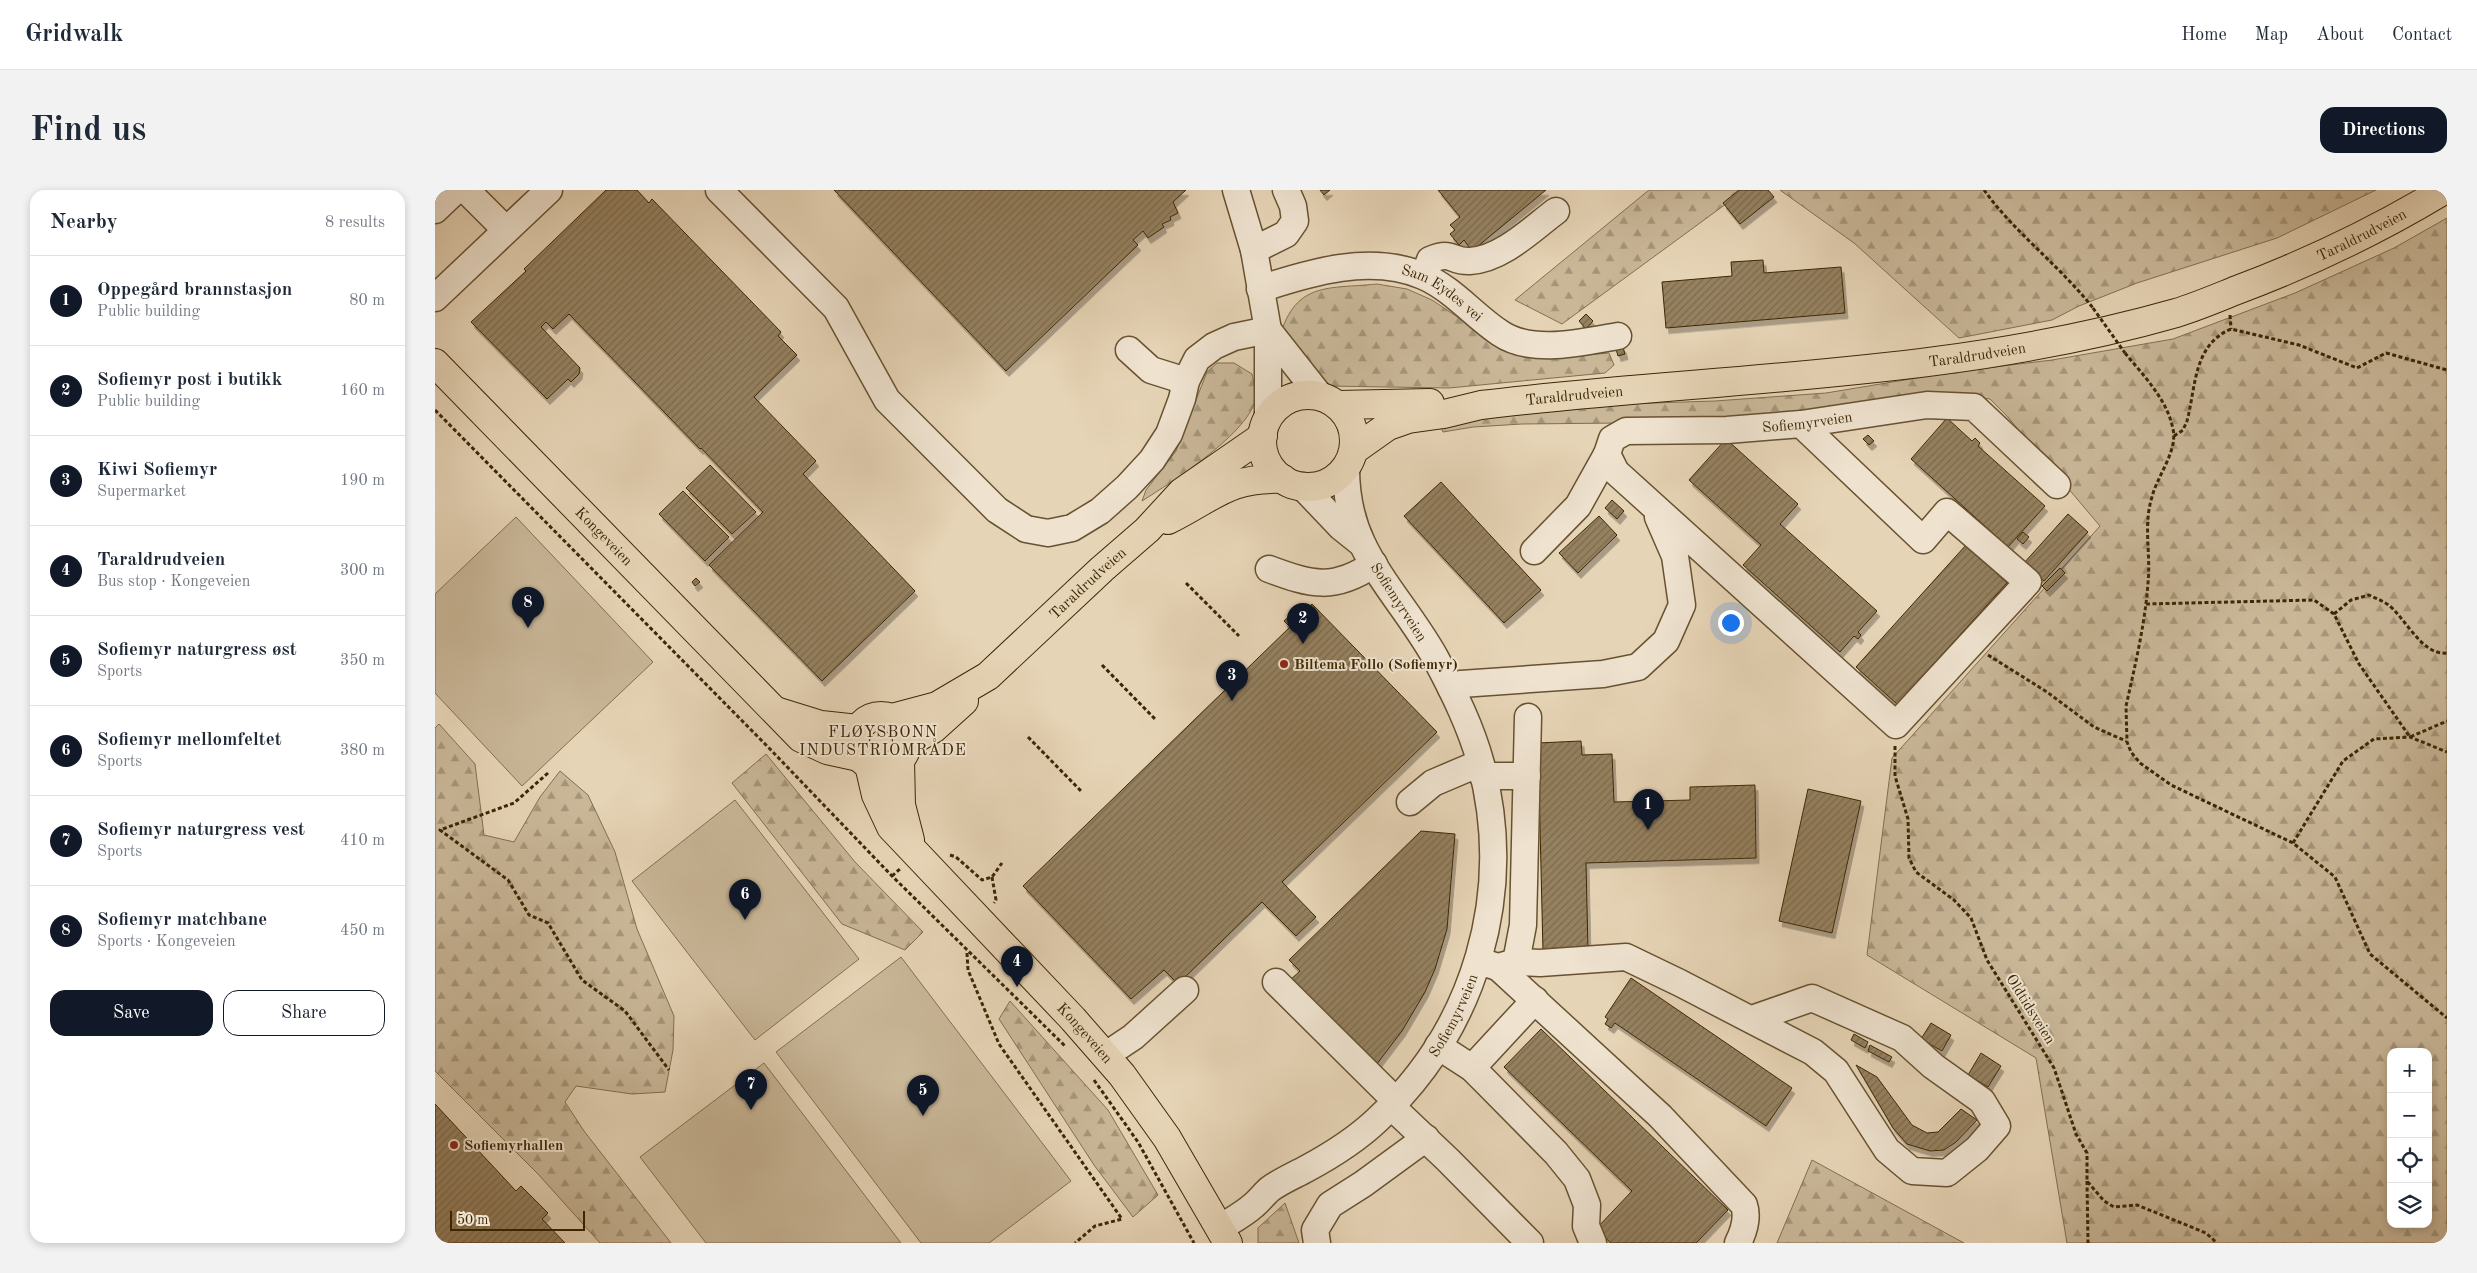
<!DOCTYPE html>
<html lang="en">
<head>
<meta charset="utf-8">
<style>
  :root { --surface:#fff; --page:#f2f2f3; --text:#1f2937; --muted:#747a83; --line:#e0e1e3; --accent:#111827 }
  body { margin:0; font-family:"Old Standard TT",serif; background:var(--page); color:var(--text) }
  .controls { position:absolute; right:15px; bottom:15px; display:grid; overflow:hidden; border-radius:10px; box-shadow:0 2px 8px #0003 }
  .controls button { width:45px; height:45px; display:grid; place-items:center; padding:0; border:0; border-bottom:1px solid var(--line); background:var(--surface); color:var(--text); font:25px sans-serif }
  .scale { position:absolute; left:15px; bottom:12px; width:135px; box-sizing:border-box; padding-left:5px; border:2px solid #3d2703; border-top:0; font-size:14px; line-height:18px; white-space:nowrap; color:#3d2703; -webkit-text-stroke:4px #efe3d0; paint-order:stroke }
  .you { position:absolute; left:1295px; top:432px; width:18px; height:18px; margin:-12px; border:4px solid #fff; border-radius:50%; background:#1a73e8; box-shadow:0 0 0 8px #1a73e833 }
  .badge { display:grid; place-items:center; width:32px; height:32px; border-radius:50%; background:var(--accent); color:#fff; font-size:16px; font-weight:700 }
  .pin { position:absolute; translate:-50% -41px; filter:drop-shadow(0 1px 2px #0008) }
  .pin::after { content:''; position:absolute; top:26px; width:18px; height:15px; background:inherit; clip-path:polygon(0 0,100% 0,50% 100%) }
  .list { margin:0; padding:0; list-style:none }
  h2 { display:flex; justify-content:space-between; align-items:center; height:65px; margin:0; padding:0 20px; font-size:21px }
  h2 small { font-size:16px; font-weight:400; color:var(--muted) }
  .list li { display:grid; grid-template-columns:32px 1fr auto; gap:15px; align-items:center; box-sizing:border-box; height:90px; padding:0 20px; border-top:1px solid var(--line) }
  .list b { display:block; font-size:19px; white-space:nowrap }
  .list p { margin:0; font-size:16px; white-space:nowrap; color:var(--muted) }
  .list em { font-size:16px; font-style:normal; color:var(--muted) }
  .actions { display:flex; gap:10px; padding:15px 20px }
  .actions a { flex:1; padding:11px 0; border:1px solid var(--accent); border-radius:15px; text-align:center; font-size:18px; color:var(--accent) }
  .actions .main { background:var(--accent); color:#fff }
  .icon { flex:none; width:28px; height:28px; fill:none; stroke:currentColor; stroke-width:2; stroke-linecap:round; stroke-linejoin:round }
  .map { position:relative; flex:none; width:2012px; height:1053px; overflow:hidden; border-radius:15px }
  header { display:flex; align-items:center; gap:30px; box-sizing:border-box; height:70px; padding:0 25px; background:var(--surface); border-bottom:1px solid var(--line) }
  header strong { font-size:24px }
  nav { display:flex; gap:28px; margin-inline-start:auto; font-size:18px }
  .intro { display:flex; align-items:center; justify-content:space-between; box-sizing:border-box; height:120px; padding:0 30px }
  h1 { margin:0; font-size:35px }
  .button { padding:12px 22px; border-radius:15px; background:var(--accent); color:#fff; font-size:18px; font-weight:700 }
  main { display:flex; gap:30px; padding:0 30px }
  aside { flex:1; background:var(--surface); border-radius:15px; box-shadow:0 2px 8px #0003 }
  .map>svg:first-child { display:block }
  .forest { fill:url(#forest-firs); stroke:#836f4e; fill-rule:evenodd }
  .garden { fill:#c9b798; stroke:#836f4e }
  .building { fill:url(#building-hatch); stroke:#3d2703; filter:url(#shadow) }
  .lines { fill:none; stroke-linecap:round; stroke-linejoin:round }
  .minor-casing { stroke:#675230; stroke-width:29 }
  .major-casing { stroke:#3d2703; stroke-width:30 }
  .path { stroke:#3d2703; stroke-width:3; stroke-dasharray:4 2.5; stroke-linecap:butt }
  .minor { stroke:#efe3d0; stroke-width:26 }
  .major { stroke:#e6d4b6; stroke-width:28 }
  .path-bridge { stroke:#3d2703; stroke-width:3; stroke-dasharray:4 2.5; stroke-linecap:butt }
  .poi-dot { fill:#8f2418; stroke:#efe3d0; stroke-width:2 }
  .labels { text-anchor:middle; stroke-width:4; stroke-linejoin:round; paint-order:stroke }
  .street-label { font-size:15px; fill:#3d2703; stroke:#efe3d0 }
  .poi-label { font-size:15px; font-weight:bold; fill:#3d2703; stroke:#efe3d0; text-anchor:start }
  .neighbourhood-label { font-size:16px; letter-spacing:1px; fill:#3d2703; stroke:#efe3d0 }
</style>
</head>
<body>
<header>
<strong>Gridwalk</strong>
<nav><a>Home</a><a>Map</a><a>About</a><a>Contact</a></nav>
</header>
<div class="intro"><h1>Find us</h1><a class="button">Directions</a></div>
<main>
<aside>
<h2>Nearby<small>8 results</small></h2>
<ul class="list">
<li><span class="badge">1</span><div><b>Oppegård brannstasjon</b><p>Public building</p></div><em>80 m</em></li>
<li><span class="badge">2</span><div><b>Sofiemyr post i butikk</b><p>Public building</p></div><em>160 m</em></li>
<li><span class="badge">3</span><div><b>Kiwi Sofiemyr</b><p>Supermarket</p></div><em>190 m</em></li>
<li><span class="badge">4</span><div><b>Taraldrudveien</b><p>Bus stop · Kongeveien</p></div><em>300 m</em></li>
<li><span class="badge">5</span><div><b>Sofiemyr naturgress øst</b><p>Sports</p></div><em>350 m</em></li>
<li><span class="badge">6</span><div><b>Sofiemyr mellomfeltet</b><p>Sports</p></div><em>380 m</em></li>
<li><span class="badge">7</span><div><b>Sofiemyr naturgress vest</b><p>Sports</p></div><em>410 m</em></li>
<li><span class="badge">8</span><div><b>Sofiemyr matchbane</b><p>Sports · Kongeveien</p></div><em>450 m</em></li>
</ul>
<div class="actions"><a class="main">Save</a><a>Share</a></div>
</aside>
<div class="map">
<svg width="2012" height="1053" viewBox="0 0 2012 1053">
  <defs>
    <pattern id="forest-firs" width="22" height="20" patternUnits="userSpaceOnUse" patternTransform="scale(1.25)"><rect width="22" height="20" fill="#c9b798"/><path d="M5 1l3.5 6h-7zM16 11l3.5 6h-7z" fill="#a4957a"/></pattern>
    <pattern id="building-hatch" width="6" height="6" patternUnits="userSpaceOnUse" patternTransform="scale(1.25)"><rect width="6" height="6" fill="#958160"/><path d="M-1 1l2-2M0 6l6-6M5 7l2-2" fill="none" stroke="#7b6a4d"/></pattern>
    <filter id="shadow"><feDropShadow dx="3" dy="5.5" stdDeviation="0" flood-color="#0004"/></filter>
  </defs>
  <rect width="100%" height="100%" fill="#e6d4b6"/>
  <filter id="stains"><feTurbulence type="fractalNoise" baseFrequency=".004" numOctaves="4"/><feColorMatrix values="0 0 0 0 .2 0 0 0 0 .09 0 0 0 0 .02 0 0 0 .5 -.17"/></filter>
  <radialGradient id="worn" r=".72"><stop offset=".6" stop-color="#630" stop-opacity="0"/><stop offset="1" stop-color="#630" stop-opacity=".3"/></radialGradient>
  <g class="forest">
    <polygon points="1214,0 1310,0 1127,134 1080,110"/>
    <polygon points="1345,0 1941,0 1842,48 1702,93 1644,116 1617,130 1524,148 1419,53"/>
    <path d="M2012 28V1053H1632L1601 868 1432 765 1457 568 1665 336 1571 225 1555 209 1535 206 1286 232 1087 234 1038 237 1008 242 1004 234 1156 215 1280 211 1391 203 1518 182 1617 170 1738 149 1860 103 1959 58ZM1956 862H1993V1034H1956Z"/>
    <path d="M942 94 972 99 997 110 1066 156 1088 167H1128L1174 163 1179 175 1170 183 1014 198 892 196 845 146C861 91 894 99 942 94Z"/>
    <path d="M782 173H799L817 184C818 190 822 200 821 207 816 242 737 292 707 311L711 300 741 261 772 182Z"/>
    <polygon points="4,534 40,574 49,645 79,652 105,607 125,581 153,605 180,662 202,739 239,826 238,860 230,902 197,904 141,896 130,912 149,941 236,1053 165,1053 103,984 0,881 0,538"/>
    <polygon points="331,564 420,672 488,742 470,760 407,734 297,593"/>
    <polygon points="575,811 673,920 723,1005 698,1027 659,975 564,829"/>
    <polygon points="1377,970 1529,1053 1342,1053"/>
    <polygon points="850,1013 864,1053 823,1053 823,1038"/>
  </g>
  <g class="garden">
    <polygon points="81,327 218,472 87,596 0,503 0,404"/>
    <polygon points="300,610 424,769 320,850 197,691"/>
    <polygon points="466,767 636,991 554,1053 486,1053 341,862"/>
    <polygon points="329,873 466,1053 271,1053 205,967"/>
  </g>
  <g class="building">
    <polygon points="171,0 202,0 214,13 217,9 346,142 343,146 362,165 319,207 381,271 368,284 480,401 387,491 274,375 328,322 266,258 265,259 134,124 118,139 111,132 106,137 145,178 144,184 136,192 133,189 112,209 36,132 91,81 89,79"/>
    <polygon points="399,0 751,0 738,12 743,23 735,27 736,30 727,34 729,37 713,48 708,41 698,50 703,55 571,181"/>
    <polygon points="885,0 895,0 889,5"/>
    <polygon points="1003,0 1111,0 1037,61 1029,50 1024,55 1015,44 1020,40 1015,35 1025,27"/>
    <polygon points="1304,0 1333,0 1339,7 1305,34 1288,13"/>
    <polygon points="1328,70 1329,83 1406,77 1410,123 1231,138 1227,92 1297,86 1296,72"/>
    <polygon points="1151,124 1158,131 1151,139 1144,131"/>
    <polygon points="1188,157 1190,164 1183,166 1181,159"/>
    <polygon points="1512,228 1537,251 1540,248 1545,253 1543,256 1610,316 1573,357 1476,269"/>
    <polygon points="1433,245 1439,251 1434,255 1428,249"/>
    <polygon points="1291,249 1363,314 1345,334 1442,421 1423,442 1426,445 1423,449 1419,446 1405,462 1308,375 1326,355 1254,290"/>
    <polygon points="275,275 321,322 297,344 251,298"/>
    <polygon points="1006,292 1106,400 1069,433 969,326"/>
    <polygon points="248,301 294,347 270,371 224,324"/>
    <polygon points="1177,310 1189,321 1182,329 1170,318"/>
    <polygon points="1633,324 1653,342 1609,391 1589,373"/>
    <polygon points="1164,326 1182,345 1143,383 1124,363"/>
    <polygon points="1588,342 1594,347 1588,354 1582,349"/>
    <polygon points="1531,355 1572,393 1462,514 1421,477"/>
    <polygon points="1625,378 1630,383 1612,401 1607,396"/>
    <polygon points="261,388 265,392 260,396 257,392"/>
    <polygon points="877,414 1002,542 847,692 881,727 861,746 827,712 743,794 729,780 696,809 588,696 855,437 849,431 863,418 868,424"/>
    <polygon points="1146,551 1147,565 1177,564 1179,612 1255,610 1255,597 1320,595 1321,668 1151,673 1153,761 1108,762 1103,553"/>
    <polygon points="1373,599 1426,611 1397,743 1344,731"/>
    <polygon points="986,641 1020,644 1012,739 1000,779 990,802 967,841 938,879 853,792 865,781 854,770"/>
    <polygon points="1196,788 1357,898 1331,936 1180,833 1176,838 1170,834 1173,829 1170,827"/>
    <polygon points="1496,833 1516,845 1507,861 1486,849"/>
    <polygon points="1106,839 1293,1020 1261,1053 1176,1053 1161,1039 1197,1001 1069,877"/>
    <polygon points="1419,844 1433,852 1430,858 1416,850"/>
    <polygon points="1435,855 1457,867 1454,872 1433,861"/>
    <polygon points="1546,863 1566,876 1553,897 1533,885"/>
    <polygon points="1421,875 1442,887 1477,935 1492,943 1503,942 1526,919 1542,930 1521,952 1509,960 1495,961 1472,954 1458,938"/>
    <polygon points="0,914 81,1001 86,996 113,1023 107,1029 130,1053 0,1053"/>
  </g>
  <g class="lines">
    <g class="minor-casing">
      <g id="minor">
        <polyline points="31,0 71,40"/>
        <polyline points="284,0 401,118 452,210 562,320 591,339 613,343 637,338 665,321 692,297 717,270 734,244 747,209 751,191 762,169 779,156 799,147 833,140"/>
        <polyline points="801,0 819,60 833,140 833,227"/>
        <polyline points="0,20 21,0"/>
        <polyline points="819,60 851,44 860,31 858,16 851,0"/>
        <path d="M989 86 995 70C1018 60 1015 72 1035 71 1067 69 1097 39 1121 21"/>
        <path id="s1" d="M825 99C876 82 936 64 988 86 1018 99 1039 126 1065 143 1097 165 1148 152 1183 146"/>
        <polyline points="0,108 114,0"/>
        <polyline points="833,140 885,206"/>
        <polyline points="694,160 716,180 751,191"/>
        <path id="s2" d="M1366 234 1488 350 1512 322 1593 392 1461 535 1181 282 1172 264 1177 249 1191 241 1292 240 1366 234 1492 215 1539 217 1622 295"/>
        <polyline points="867,296 906,337 926,353"/>
        <polyline points="1099,361 1143,316 1172,264"/>
        <path d="M834 379C877 395 899 401 939 374"/>
        <polyline points="1016,498 1026,494 1168,484 1203,477 1231,451 1247,415 1240,366 1223,327"/>
        <polyline points="1048,586 1092,586"/>
        <polyline points="975,612 998,593 1045,573"/>
        <polyline points="1043,771 1063,777 1081,772 1105,773 1191,767 1245,793 1378,862 1401,881 1452,960 1477,981 1512,983 1542,959 1562,936 1547,911 1498,876 1467,848 1377,808 1317,829"/>
        <polyline points="1081,772 1088,735 1093,527"/>
        <path d="M1063 777 1225 926 1309 1015C1313 1027 1309 1041 1303 1053"/>
        <polyline points="841,792 961,911"/>
        <polyline points="1003,856 1037,878 1052,893 1121,963 1142,989 1152,1015 1151,1036 1158,1053"/>
        <polyline points="671,865 698,847 750,800"/>
        <polyline points="1037,878 1100,810"/>
        <polyline points="956,916 1013,970 1095,1053"/>
        <path id="s3" d="M785 1038C796 1031 809 1024 819 1015 825 1010 829 1004 835 999 846 991 860 985 871 979 897 965 921 950 942 930 1041 838 1080 704 1046 574 1036 537 1019 503 1001 469 980 430 945 392 927 353 916 330 911 303 911 278"/>
        <polyline points="882,1053 880,1040 895,1015 928,994 991,948"/>
      </g>
    </g>
    <g class="major-casing">
      <g id="major">
        <path id="s4" d="M0 173 366 548 392 560 424 567"/>
        <circle cx="873" cy="251" r="46"/>
        <polyline points="903,215 995,213"/>
        <path id="s5" d="M919 260 953 236 973 229 1009 224 1046 215C1279 187 1514 188 1741 123 1761 117 1782 108 1802 100 1874 73 1943 40 2009 0"/>
        <path d="M733 330C780 307 792 287 848 289"/>
        <polyline points="344,522 386,535 423,539"/>
        <circle cx="446" cy="552" r="26"/>
        <path id="s6" d="M457 528 502 516 553 486 667 379 712 340 747 302 828 246"/>
        <polyline points="472,553 498,539 529,511"/>
        <polyline points="465,570 466,615 475,650"/>
        <path id="s7" d="M434 575 441 605 456 637 638 829 687 885 732 948 793 1053"/>
      </g>
    </g>
    <g class="path">
      <path d="M1549 0C1579 42 1625 76 1658 118"/>
      <polyline points="1795,125 1796,139"/>
      <path d="M1690 163C1708 185 1732 209 1738 239 1743 261 1722 286 1717 307 1708 335 1716 364 1713 393 1710 434 1700 476 1691 516L1692 552 1696 562 1705 573 1736 595 1858 653 1900 687 1935 764 2012 828"/>
      <polyline points="0,220 334,558 457,686 631,857"/>
      <path d="M1739 246 1748 240 1752 231C1761 197 1758 155 1796 139L1864 155 1922 178 1951 163 2012 180"/>
      <polyline points="751,393 804,446"/>
      <polyline points="1711,414 1879,410 1899,424 1924,474 1975,547 2012,531"/>
      <path d="M1899 424 1916 410 1934 405C1940 408 1946 410 1952 414 1970 426 1986 466 2012 463"/>
      <polyline points="1553,465 1612,502 1659,537 1691,551"/>
      <polyline points="667,475 720,529"/>
      <polyline points="593,547 646,601"/>
      <polyline points="1460,556 1460,586 1473,629 1474,668 1481,682 1519,710 1536,728 1552,770 1619,878 1641,944 1652,963 1652,991 1669,1011 1679,1017 1702,1015 1771,1043 1782,1053"/>
      <polyline points="113,583 79,613 5,640 73,690 94,725 113,733 147,790 190,821 234,880"/>
      <polyline points="1858,653 1908,571 1939,549 1975,547 2012,562"/>
      <polyline points="515,665 521,667 547,690 557,687 567,673"/>
      <polyline points="457,686 466,678"/>
      <polyline points="557,687 561,710 559,713"/>
      <polyline points="532,763 533,780 564,854 687,1029 660,1036 640,1053"/>
      <polyline points="659,890 703,952 759,1053"/>
      <polyline points="1652,991 1653,1053"/>
    </g>
    <use href="#minor" class="minor"/>
    <use href="#major" class="major"/>
    <polyline class="path-bridge" points="1658,118 1690,163"/>
  </g>
  <g class="poi-dot">
    <circle cx="849" cy="474" r="5"/>
    <circle cx="19" cy="955" r="5"/>
  </g>
  <g class="labels">
    <g class="street-label">
      <text dy="5" stroke="none"><textPath href="#s5" startOffset="1041">Taraldrudveien</textPath></text>
      <text dy="5" stroke="none"><textPath href="#s1" startOffset="192">Sam Eydes vei</textPath></text>
      <text dy="5" stroke="none"><textPath href="#s5" startOffset="636">Taraldrudveien</textPath></text>
      <text dy="5" stroke="none"><textPath href="#s5" startOffset="231">Taraldrudveien</textPath></text>
      <text dy="5" stroke="none"><textPath href="#s2" startOffset="1118">Sofiemyrveien</textPath></text>
      <text dy="5" stroke="none"><textPath href="#s4" startOffset="242">Kongeveien</textPath></text>
      <text dy="5" stroke="none"><textPath href="#s6" startOffset="242">Taraldrudveien</textPath></text>
      <text transform="translate(964 412) rotate(57)" y="5">Sofiemyrveien</text>
      <text transform="translate(1596 819) rotate(58)" y="5">Oldtidsveien</text>
      <text dy="5" stroke="none"><textPath href="#s3" startOffset="322">Sofiemyrveien</textPath></text>
      <text dy="5" stroke="none"><textPath href="#s7" startOffset="349">Kongeveien</textPath></text>
    </g>
    <g class="poi-label">
      <text x="859" y="479">Biltema Follo (Sofiemyr)</text>
      <text x="29" y="960">Sofiemyrhallen</text>
    </g>
    <g class="neighbourhood-label">
      <text x="448" y="547">FLØYSBONN<tspan x="448" dy="18">INDUSTRIOMRÅDE</tspan></text>
    </g>
  </g>
  <rect width="100%" height="100%" filter="url(#stains)"/>
  <rect width="100%" height="100%" fill="url(#worn)"/>
</svg>
<div class="controls">
<button>+</button>
<button>−</button>
<button><svg class="icon" aria-label="locate" viewBox="0 0 24 24"><circle cx="12" cy="12" r="6"/><path d="M12 2v4M12 18v4M2 12h4M18 12h4"/></svg></button>
<button><svg class="icon" aria-label="layers" viewBox="0 0 24 24"><path d="M12 4l9 5-9 5-9-5zM3 14l9 5 9-5"/></svg></button>
</div>
<div class="scale">50 m</div>
<div class="you"></div>
<div class="pin badge" style="left:1213px;top:640px">1</div>
<div class="pin badge" style="left:868px;top:454px">2</div>
<div class="pin badge" style="left:797px;top:511px">3</div>
<div class="pin badge" style="left:582px;top:797px">4</div>
<div class="pin badge" style="left:488px;top:926px">5</div>
<div class="pin badge" style="left:310px;top:730px">6</div>
<div class="pin badge" style="left:316px;top:920px">7</div>
<div class="pin badge" style="left:93px;top:438px">8</div>
</div>
</main>
</body>
</html>
